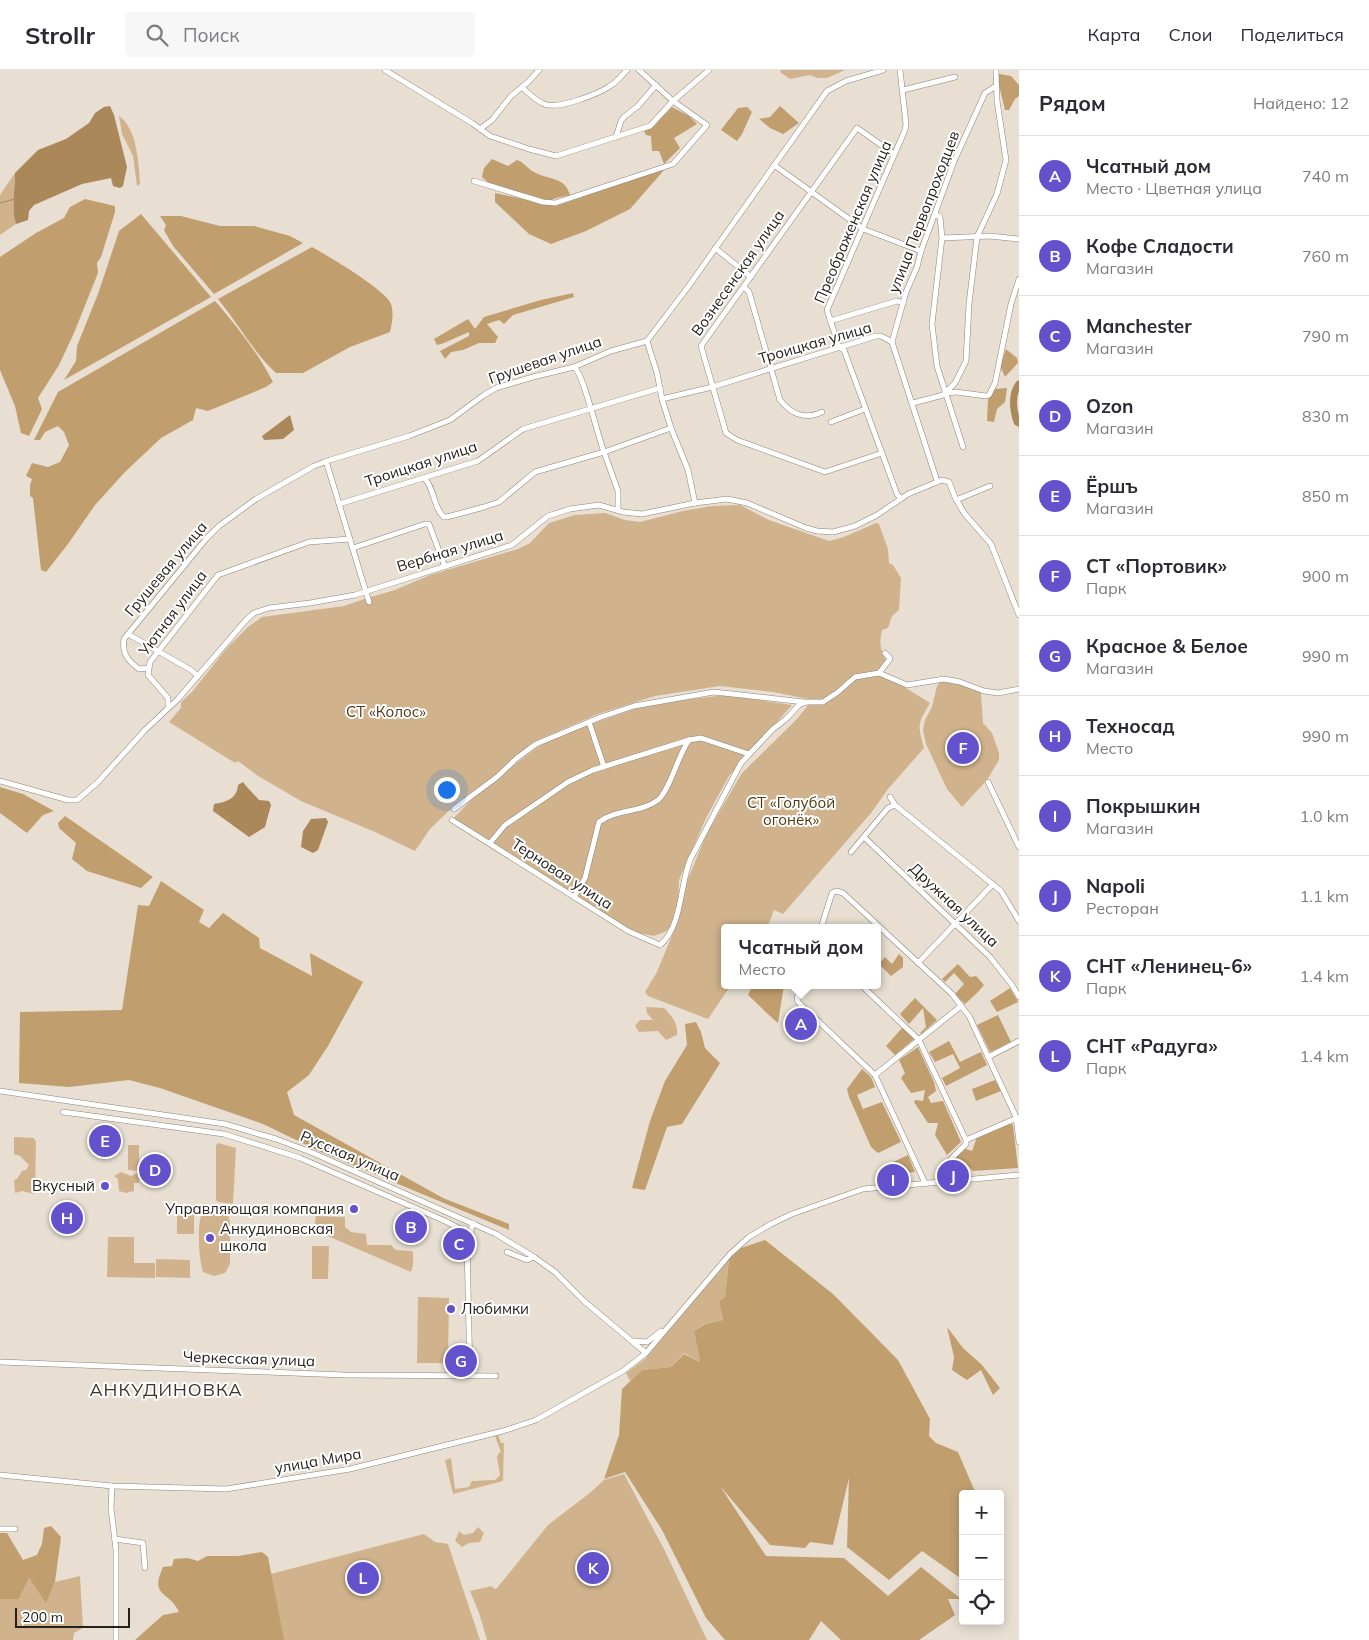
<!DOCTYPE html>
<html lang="ru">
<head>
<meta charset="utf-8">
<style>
  :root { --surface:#fff; --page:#f7f7f7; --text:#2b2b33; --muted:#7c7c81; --line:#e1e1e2; --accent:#6352cb }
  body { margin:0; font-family:Mulish,sans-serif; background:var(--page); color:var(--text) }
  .controls { position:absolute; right:15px; bottom:15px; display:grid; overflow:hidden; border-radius:5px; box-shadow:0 2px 12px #0003 }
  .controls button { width:45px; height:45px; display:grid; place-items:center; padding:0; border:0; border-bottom:1px solid var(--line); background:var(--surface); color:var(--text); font:25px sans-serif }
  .scale { position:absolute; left:15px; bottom:12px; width:115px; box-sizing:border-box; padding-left:5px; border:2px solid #24201c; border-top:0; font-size:14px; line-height:18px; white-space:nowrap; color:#24201c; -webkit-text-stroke:4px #fff; paint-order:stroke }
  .you { position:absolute; left:446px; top:719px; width:18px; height:18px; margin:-12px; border:4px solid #fff; border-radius:50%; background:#1a73e8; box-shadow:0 0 0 8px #1a73e833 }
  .badge { display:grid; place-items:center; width:32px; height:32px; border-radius:50%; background:var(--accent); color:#fff; font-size:16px; font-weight:700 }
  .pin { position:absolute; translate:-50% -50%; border:2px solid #fff; box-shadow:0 1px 5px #0006 }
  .popup { position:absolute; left:721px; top:854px; width:160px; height:65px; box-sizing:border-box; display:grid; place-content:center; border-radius:5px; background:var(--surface); filter:drop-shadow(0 1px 4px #0005); font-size:16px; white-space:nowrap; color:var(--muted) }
  .popup b { font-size:19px; color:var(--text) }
  .popup::after { content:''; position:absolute; left:50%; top:100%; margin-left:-10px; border:10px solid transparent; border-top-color:var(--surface) }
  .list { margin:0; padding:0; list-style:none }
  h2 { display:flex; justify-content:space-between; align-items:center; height:65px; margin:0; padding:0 20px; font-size:21px }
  h2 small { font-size:16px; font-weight:400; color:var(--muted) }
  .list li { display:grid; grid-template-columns:32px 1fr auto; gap:15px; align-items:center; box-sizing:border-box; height:80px; padding:0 20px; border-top:1px solid var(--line) }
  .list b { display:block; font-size:19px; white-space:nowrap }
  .list p { margin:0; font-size:16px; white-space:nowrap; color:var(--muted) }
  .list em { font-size:16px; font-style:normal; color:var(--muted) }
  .icon { flex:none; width:28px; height:28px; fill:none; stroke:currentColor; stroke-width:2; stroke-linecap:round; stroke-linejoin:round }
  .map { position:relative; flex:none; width:1019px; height:1570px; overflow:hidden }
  header { display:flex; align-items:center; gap:30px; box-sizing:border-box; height:70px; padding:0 25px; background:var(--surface); border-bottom:1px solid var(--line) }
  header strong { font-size:24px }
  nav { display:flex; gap:28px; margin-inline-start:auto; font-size:18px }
  .search { width:350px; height:45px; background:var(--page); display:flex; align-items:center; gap:12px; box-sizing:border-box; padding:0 18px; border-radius:5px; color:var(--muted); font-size:19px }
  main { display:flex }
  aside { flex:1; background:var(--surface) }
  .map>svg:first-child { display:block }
  .green { fill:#d0b38c }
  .forest { fill:#c09e6e }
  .water { fill:#aa8859 }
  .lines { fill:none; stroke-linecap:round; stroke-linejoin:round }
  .stream { stroke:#aa8859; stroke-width:1 }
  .river { stroke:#aa8859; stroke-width:7 }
  .minor-casing { stroke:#8c8378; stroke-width:6 }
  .minor { stroke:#fff; stroke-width:5 }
  .poi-dot { fill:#6352cb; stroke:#fff; stroke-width:2 }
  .labels { text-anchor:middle; stroke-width:4; stroke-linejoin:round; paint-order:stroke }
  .street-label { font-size:15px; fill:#24201c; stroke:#fff }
  .park-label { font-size:15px; fill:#503811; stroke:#fff }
  .poi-label { font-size:15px; fill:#24201c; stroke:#fff; text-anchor:end }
  .quarter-label { font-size:18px; letter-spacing:1px; fill:#3e362c; stroke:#fff }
</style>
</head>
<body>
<header>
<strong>Strollr</strong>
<div class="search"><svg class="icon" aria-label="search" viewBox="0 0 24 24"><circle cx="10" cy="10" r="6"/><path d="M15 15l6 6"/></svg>Поиск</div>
<nav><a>Карта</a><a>Слои</a><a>Поделиться</a></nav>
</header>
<main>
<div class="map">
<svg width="1019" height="1570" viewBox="0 0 1019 1570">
  <rect width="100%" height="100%" fill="#e8dfd2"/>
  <g class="green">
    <polygon points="781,0 845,0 827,8 818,8 810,5 790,9 780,2"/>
    <path d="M119 46C137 58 139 94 140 114L137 116 133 86 122 64Z"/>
    <path d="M15 103C15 119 11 140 16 154L0 165V125Z"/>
    <path d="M740 435 769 450 829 471 844 467 876 453 879 454 888 479 889 493 893 495 901 508 899 540 892 546 888 558 882 560C879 573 880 579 886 590L877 602 855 605 835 623 818 631 773 622 720 616 655 626 598 644 533 672 495 705 459 731 430 759 415 781 375 762 301 731 258 706 238 691 235 693 169 652 181 638V632L192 622 226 579 248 557 262 547 344 536 364 529 395 520 430 505 518 479 530 473 549 453 575 445 605 443 625 450 640 452 683 441 712 436Z"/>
    <path d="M878 605 893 610 930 633C918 654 917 654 924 678L888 719 871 743 783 844 774 840 767 858H725V915H731L708 949 648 926 645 922 657 902 678 851 687 811 707 763 742 703 796 650 809 634 822 635 857 607Z"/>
    <polygon points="946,610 973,617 981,623 983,653 992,663 999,683 999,690 987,710 962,737 947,719 926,674 923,660 925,650 932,637 937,616 941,611"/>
    <polygon points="726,625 792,635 729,706 706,748 679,810 678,837 672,855 667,861 654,866 628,861 452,750 472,729 515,694 538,677 562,664 649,634"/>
    <path d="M646 937 664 938C672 946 678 953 677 965L666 970 658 961 639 962 635 956 640 950H653L647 943Z"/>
    <polygon points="14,1067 34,1068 36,1072 35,1122 34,1124 22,1121 15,1123 14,1110 17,1109 22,1101 26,1100 29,1095 20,1086 14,1084"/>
    <polygon points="218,1073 236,1078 233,1134 218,1132 216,1130 216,1075"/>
    <polygon points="128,1075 139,1075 139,1101 128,1100"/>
    <polygon points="121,1102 131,1106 139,1102 139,1113 134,1113 134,1121 126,1123 119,1121 118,1109 114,1106"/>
    <rect x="177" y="1136" width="17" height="28"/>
    <path d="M210 1138C221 1137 229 1141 230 1153V1194L225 1203 214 1206 203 1202C199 1191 197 1157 201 1146 203 1143 206 1141 210 1138Z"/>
    <polygon points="316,1146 345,1147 345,1157 351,1162 366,1164 367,1175 391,1175 396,1180 412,1181 413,1183 413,1195 411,1202 316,1161 314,1158"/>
    <polygon points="108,1167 134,1167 134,1193 155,1193 155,1208 107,1207"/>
    <polygon points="312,1176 329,1176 328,1209 312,1209"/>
    <polygon points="156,1189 190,1190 190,1208 156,1207"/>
    <polygon points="729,1189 725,1227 719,1231 723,1250 704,1254 694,1261 700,1292 684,1283 671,1297 642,1300 630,1311 626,1303 646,1288"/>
    <polygon points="418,1227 449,1228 448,1293 417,1293"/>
    <polygon points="498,1364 501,1373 504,1373 503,1411 453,1424 445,1390 451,1388 455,1419 469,1417 472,1411 495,1410 500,1405 497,1387 499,1383 501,1382 495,1366"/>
    <polygon points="624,1404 664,1479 707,1570 487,1570 479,1543 470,1521 492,1516 494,1519 497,1518 548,1455 591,1422 604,1410"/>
    <polygon points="478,1457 484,1463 480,1472 469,1473 462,1477 455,1471 459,1461 464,1465 473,1463"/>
    <polygon points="424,1464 435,1472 448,1474 480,1570 281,1570 267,1505"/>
    <polygon points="80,1506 83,1558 74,1563 73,1570 0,1570 0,1529 19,1529 29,1508 46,1532 55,1512"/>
  </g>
  <g class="forest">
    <polygon points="999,4 1011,6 1019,15 1019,26 1015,29 1009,40 1005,40 999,15"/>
    <polygon points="780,36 799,53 783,64 770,58 759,49 770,47"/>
    <polygon points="672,37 689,46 697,54 674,68 680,78 664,94 659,81 652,81 651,66 646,65 644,61 653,57"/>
    <polygon points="747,37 752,42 742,64 737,71 721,60 738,38"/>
    <path d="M492 89 508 96 517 90C524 92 528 99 534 102 547 110 565 106 570 125L556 128 548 132 491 115 482 107 484 98Z"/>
    <polygon points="665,99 630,139 586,161 551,174 529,164 495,132 495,123 556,136"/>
    <polygon points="85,129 115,136 115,142 101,187 97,193 98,203 74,263 59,295 38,328 42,339 29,366 21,363 15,336 0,300 0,187 36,163 64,148 70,137"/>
    <polygon points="141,144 211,227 64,310 76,291 77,276 98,224 119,161"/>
    <polygon points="160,146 181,146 220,156 254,156 290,166 303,173 214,224 173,176 164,160 166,155"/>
    <path d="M312 177C328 186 385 219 391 234 394 243 392 253 390 262L350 277 303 303H276C253 282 238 253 218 229Z"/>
    <polygon points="573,223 574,227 513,245 504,254 499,250 487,254 498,267 495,273 479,273 463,280 451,282 445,289 440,281 469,266 469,262 444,273 437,275 434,269 468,249 475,259 484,247 541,230"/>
    <path d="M215 231C236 255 258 283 273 312L266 317 208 341 196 338 193 350 161 368 125 402 95 435 68 474 46 502 41 500 33 428 30 426V415L32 409 26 406 32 393 48 397 60 392 69 375 64 362 58 356 45 362 40 370H34L58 322Z"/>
    <polygon points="1006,279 1017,288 1018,293 1005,307 1000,296"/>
    <polygon points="1007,318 1005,332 997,339 994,352 987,351 988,330 994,319"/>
    <polygon points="0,717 23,724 54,741 43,745 27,763 0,743"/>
    <polygon points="65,746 153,807 141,818 87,801 72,789 76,773 59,758 58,753"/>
    <polygon points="161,811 204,840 199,852 209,858 223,843 259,868 260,878 312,906 310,883 363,912 328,976 309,1005 287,1022 294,1045 443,1128 509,1154 509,1160 321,1082 263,1054 160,1018 129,1010 69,1017 19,1013 20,942 122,940 138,835 149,836"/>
    <polygon points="899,884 903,888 903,897 891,906 879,894 885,887 892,894"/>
    <polygon points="958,894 970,907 976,906 984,915 977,923 965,934 955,924 964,914 954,903 945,912 942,909"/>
    <path d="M753 915H784L778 953C767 944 758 934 748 925Z"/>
    <polygon points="1010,918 1018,932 997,942 990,931"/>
    <polygon points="915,928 937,950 921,964 920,963 926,957 923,938 909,954 900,944"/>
    <polygon points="998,945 1011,972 990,982 977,955"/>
    <polygon points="696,952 701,962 705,978 720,993 682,1054 667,1057 645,1120 632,1118 650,1051 665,1011 687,975 685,954"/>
    <polygon points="903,957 914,969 895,985 886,976"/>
    <polygon points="949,971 960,992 981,982 987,995 946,1016 942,1008 960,998 953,984 935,992 929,982"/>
    <polygon points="918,977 934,1012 936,1021 928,1027 931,1033 943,1031 961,1072 947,1085 935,1065 938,1053 928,1053 914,1032 915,1030 923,1031 925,1020 911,1023 901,1008 905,1003 899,990"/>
    <polygon points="862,999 871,1007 875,1017 857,1025 863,1039 882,1032 901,1072 878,1083 871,1077 849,1027 847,1019"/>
    <polygon points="995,1010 1001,1021 976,1031 972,1019"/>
    <polygon points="1009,1052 1013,1055 1018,1098 973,1101 967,1095 961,1093 959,1102 943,1104 945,1097 963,1078 972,1081 977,1067"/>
    <polygon points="908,1085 915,1102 893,1104 889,1094"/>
    <polygon points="765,1170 833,1224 898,1290 930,1349 929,1366 936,1373 958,1382 976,1424 963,1424 963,1510 922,1481 889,1510 847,1477 849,1408 833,1475 810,1472 805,1478 770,1475 720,1416 766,1486 844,1488 888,1526 921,1497 961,1529 948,1529 955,1545 919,1570 841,1570 821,1551 809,1570 725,1570 706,1548 662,1460 625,1402 604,1409 619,1365 622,1319 642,1300 671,1297 684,1284 700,1292 694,1261 705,1254 723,1250 719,1231 725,1227 729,1189 741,1178"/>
    <polygon points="947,1257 963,1278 982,1295 1000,1318 993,1325 981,1300 967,1310 952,1300 954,1287"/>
    <polygon points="51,1456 61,1467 55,1512 46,1533 29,1508 19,1529 0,1529 0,1463 7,1463 23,1490 37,1485 42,1474 44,1458"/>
    <path d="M262 1482 268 1487 284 1570H135L163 1545 179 1542C170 1521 149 1528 163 1497L172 1496 174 1489 188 1488 198 1491 207 1486H238Z"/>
  </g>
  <g class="water">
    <path d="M110 36 114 45 127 97 123 116 120 118 113 116 111 108 82 114 34 135 29 141 28 150 16 154C11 140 15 119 15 103L38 80 66 69 89 53 95 43 104 37Z"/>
    <polygon points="290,345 294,360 283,369 264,370 262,366"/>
    <path d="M243 712C248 719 253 723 259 730L269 731 271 735 265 757 249 767 213 741 214 734C226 732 237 729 238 715Z"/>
    <polygon points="326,748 328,752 318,780 313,783 301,777 303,761 311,749"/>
  </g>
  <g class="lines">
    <polyline class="stream" points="0,133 15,129"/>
    <path class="river" d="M1019 314C1011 324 1013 340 1017 352L1019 353"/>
    <g class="minor-casing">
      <g id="minor">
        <polyline points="385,0 472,53 490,66 529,79 556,86 650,56 673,31 709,0"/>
        <polyline points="900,0 906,54 905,60 827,240 839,277 844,280 897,424 901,429"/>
        <path d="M522 17C527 22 537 31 544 34 558 40 598 24 610 16 617 12 622 5 627 0"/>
        <polyline points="903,20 955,7"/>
        <polyline points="480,59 492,50 511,26 528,12 539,0"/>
        <polyline points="616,67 621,51 624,47 638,36 656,15"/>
        <polyline points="774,95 863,159 921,181"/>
        <polyline points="474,111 543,132 555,133 673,94 707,55 673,31 639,0"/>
        <polyline points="935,144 940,147 942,168 932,254 937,296 963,377"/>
        <polyline points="942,168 990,166 1019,169"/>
        <polyline points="715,178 751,207"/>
        <path d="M744 217 749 222 780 330C792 345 805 350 822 342"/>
        <polyline points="830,251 897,231 903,233"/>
        <polyline points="647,271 657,303 662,329 671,358 688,400 695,433"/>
        <polyline points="892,272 906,222 917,197 921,181 955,89 985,23 996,16"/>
        <polyline points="946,323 956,322 986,326 989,325 995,313 1011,234 1019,209"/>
        <polyline points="662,329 712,317 876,266 881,266 892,272 937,411"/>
        <polyline points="913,333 943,325 955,313 966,291 969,234 977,167 997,124 1006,90 997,31 996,0"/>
        <polyline points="831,352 865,339"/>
        <polyline points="882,383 825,402 737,370 726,363 701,276 857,58 894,84"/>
        <polyline points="326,391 369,532"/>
        <path d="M424 408C435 418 433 438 444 447H447L484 437 499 432 535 402 604 382C598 367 583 302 574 297"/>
        <polyline points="956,430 990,416"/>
        <polyline points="339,434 478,391 523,359 660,318"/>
        <polyline points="618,439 618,421 604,382 671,358"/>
        <polyline points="353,478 425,454 429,454 445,497"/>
        <polyline points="128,564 191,600 198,606"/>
        <polyline points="885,583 889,587 890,589 879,603 907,615 944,609 960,612 984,621 998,623 1019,619"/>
        <path d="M148 598 139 599C127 590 122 583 124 569L206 469 219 456 256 429 314 396 330 390 409 366 450 350 484 325 496 318 533 307 574 297 611 281 647 271 688 217 827 21 846 11 883 0"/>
        <polyline points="168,637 168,628 148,605 150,592 218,505 309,472 350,469"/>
        <polyline points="589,652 604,697"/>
        <polyline points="0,711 68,730 77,730 97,713 145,660 178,629 247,549 254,543 269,538 310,533 355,525 512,475 548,446 570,439 599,435 623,442 642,444 695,433 727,429 747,433 806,458 817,461 833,462 855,456 877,445 908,424 942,410 949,412 955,427 964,443 991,474 1019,545"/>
        <polyline points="988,712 1019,777"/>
        <polyline points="890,727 895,735 1001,821 1019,851"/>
        <polyline points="454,739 497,707 517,688 536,674 601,647 634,636 714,622 804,632"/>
        <path d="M452 750 628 861 660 875C682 857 680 815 690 790L741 693 773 659 786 649 800 634 807 632H823L838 622 855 607 879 603"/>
        <polyline points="865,768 990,887 1012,915 1019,927"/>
        <polyline points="490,773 505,755 568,712 593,700 689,670 701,668 749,684"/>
        <polyline points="851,782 888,738 895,735"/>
        <path d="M574 827 585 808 599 752C616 739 641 743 658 730 670 720 678 685 689 670"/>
        <polyline points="821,858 832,823 836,821 843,823 952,924 969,946 1016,1047 1019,1072"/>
        <polyline points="918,893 993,814"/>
        <polyline points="802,915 797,928 798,932 875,1005 925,1113"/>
        <polyline points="861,915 919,970 966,1070 1019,1047"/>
        <polyline points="988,987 1019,971"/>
        <polyline points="875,1005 961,936"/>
        <polyline points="0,1021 225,1054 276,1069 313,1083 496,1164 534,1187 555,1202 585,1232 646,1283"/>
        <polyline points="63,1042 224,1064 300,1088 445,1151 470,1164"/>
        <path d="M943 1111C941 1094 955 1086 966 1074V1070"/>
        <polyline points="507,1182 527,1190 534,1187"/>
        <polyline points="633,1271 647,1272 661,1261"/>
        <polyline points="0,1292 345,1305 496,1306"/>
        <polyline points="470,1306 467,1173 473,1153"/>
        <polyline points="0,1405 112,1416 226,1419 350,1399 503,1361 536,1350 623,1301 646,1283 730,1184 749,1167 771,1154 792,1144 863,1119 1019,1105"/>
        <polyline points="112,1416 111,1438 116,1480 116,1570"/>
        <polyline points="0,1459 15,1459"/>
        <polyline points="115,1469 143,1473 145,1498"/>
      </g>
    </g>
    <use href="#minor" class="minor"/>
  </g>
  <g class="poi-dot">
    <circle cx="105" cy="1116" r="5"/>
    <circle cx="354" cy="1139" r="5"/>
    <circle cx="210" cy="1168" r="5"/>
    <circle cx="451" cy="1239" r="5"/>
  </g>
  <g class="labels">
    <g class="street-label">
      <text transform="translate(924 142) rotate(-69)" y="5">улица Первопроходцев</text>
      <text transform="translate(853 152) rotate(-67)" y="5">Преображенская улица</text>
      <text transform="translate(738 203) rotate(-55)" y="5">Вознесенская улица</text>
      <text transform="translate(815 273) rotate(-16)" y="5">Троицкая улица</text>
      <text transform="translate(545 290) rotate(-19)" y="5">Грушевая улица</text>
      <text transform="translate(421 394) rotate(-18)" y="5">Троицкая улица</text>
      <text transform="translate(450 481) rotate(-17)" y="5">Вербная улица</text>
      <text transform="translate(166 499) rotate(-50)" y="5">Грушевая улица</text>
      <text transform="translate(173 543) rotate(-53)" y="5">Уютная улица</text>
      <text transform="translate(562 804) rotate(33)" y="5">Терновая улица</text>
      <text transform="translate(954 835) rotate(43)" y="5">Дружная улица</text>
      <text transform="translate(350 1086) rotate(23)" y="5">Русская улица</text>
      <text transform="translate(249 1289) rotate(2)" y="5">Черкесская улица</text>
      <text transform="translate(318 1391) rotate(-10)" y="5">улица Мира</text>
    </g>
    <g class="park-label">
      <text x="386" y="647">СТ «Колос»</text>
      <text x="791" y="738">СТ «Голубой<tspan x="791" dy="17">огонёк»</tspan></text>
    </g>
    <g class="poi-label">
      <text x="95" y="1121">Вкусный</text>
      <text x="344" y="1144">Управляющая компания</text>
      <text x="220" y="1164" text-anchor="start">Анкудиновская<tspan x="220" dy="17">школа</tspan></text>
      <text x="461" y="1244" text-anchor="start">Любимки</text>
    </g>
    <g class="quarter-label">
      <text x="166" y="1326">АНКУДИНОВКА</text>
    </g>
  </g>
</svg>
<div class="controls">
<button>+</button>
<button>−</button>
<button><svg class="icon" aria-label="locate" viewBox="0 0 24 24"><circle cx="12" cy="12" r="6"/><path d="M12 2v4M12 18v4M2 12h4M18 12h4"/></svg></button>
</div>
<div class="scale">200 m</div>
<div class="you"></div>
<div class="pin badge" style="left:801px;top:954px">A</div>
<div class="popup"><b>Чсатный дом</b>Место</div>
<div class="pin badge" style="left:411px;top:1157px">B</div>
<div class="pin badge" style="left:459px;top:1174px">C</div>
<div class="pin badge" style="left:155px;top:1100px">D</div>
<div class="pin badge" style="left:105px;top:1071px">E</div>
<div class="pin badge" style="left:963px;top:678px">F</div>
<div class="pin badge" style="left:461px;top:1291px">G</div>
<div class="pin badge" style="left:67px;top:1148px">H</div>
<div class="pin badge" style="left:893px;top:1110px">I</div>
<div class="pin badge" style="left:953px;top:1106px">J</div>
<div class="pin badge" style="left:593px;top:1498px">K</div>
<div class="pin badge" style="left:363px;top:1508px">L</div>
</div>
<aside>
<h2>Рядом<small>Найдено: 12</small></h2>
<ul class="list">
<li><span class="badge">A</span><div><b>Чсатный дом</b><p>Место · Цветная улица</p></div><em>740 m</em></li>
<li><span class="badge">B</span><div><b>Кофе Сладости</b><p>Магазин</p></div><em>760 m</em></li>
<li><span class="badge">C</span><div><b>Manchester</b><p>Магазин</p></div><em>790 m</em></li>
<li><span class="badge">D</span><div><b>Ozon</b><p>Магазин</p></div><em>830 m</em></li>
<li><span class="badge">E</span><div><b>Ёршъ</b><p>Магазин</p></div><em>850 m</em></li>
<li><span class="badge">F</span><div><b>СТ «Портовик»</b><p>Парк</p></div><em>900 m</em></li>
<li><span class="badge">G</span><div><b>Красное &amp; Белое</b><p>Магазин</p></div><em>990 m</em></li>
<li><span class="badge">H</span><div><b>Техносад</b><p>Место</p></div><em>990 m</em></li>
<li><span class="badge">I</span><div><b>Покрышкин</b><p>Магазин</p></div><em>1.0 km</em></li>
<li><span class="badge">J</span><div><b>Napoli</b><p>Ресторан</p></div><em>1.1 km</em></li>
<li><span class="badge">K</span><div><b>СНТ «Ленинец-6»</b><p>Парк</p></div><em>1.4 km</em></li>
<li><span class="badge">L</span><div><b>СНТ «Радуга»</b><p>Парк</p></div><em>1.4 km</em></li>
</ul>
</aside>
</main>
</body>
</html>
